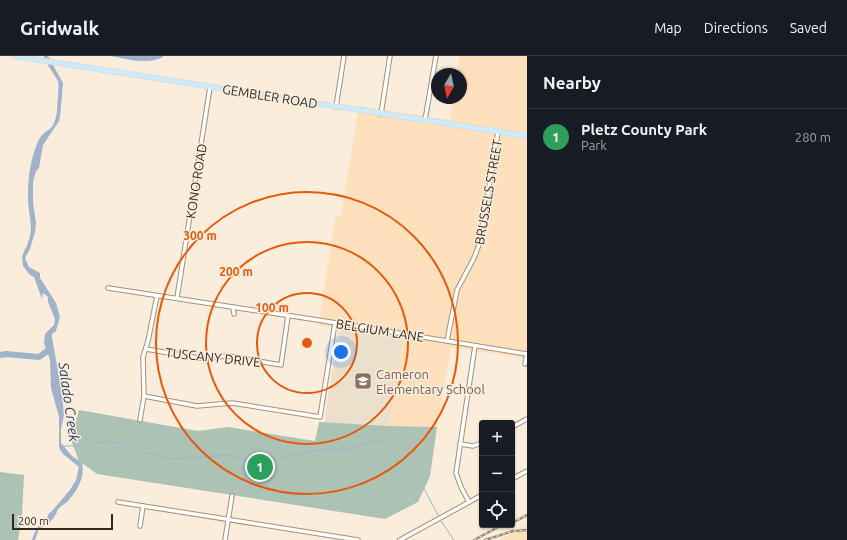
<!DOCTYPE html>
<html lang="en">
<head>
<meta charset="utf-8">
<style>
  :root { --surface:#171b24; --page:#242831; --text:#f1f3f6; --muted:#9ea1a6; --line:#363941; --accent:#1a73e8 }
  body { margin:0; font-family:Ubuntu,sans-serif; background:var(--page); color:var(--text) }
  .controls { position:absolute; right:12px; bottom:12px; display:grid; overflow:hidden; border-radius:4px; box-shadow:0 1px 3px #0004 }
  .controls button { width:36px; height:36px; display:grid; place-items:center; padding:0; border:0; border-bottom:1px solid var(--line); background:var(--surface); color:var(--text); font:20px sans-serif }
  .compass { position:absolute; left:431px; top:12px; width:36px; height:36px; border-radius:50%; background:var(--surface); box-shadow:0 1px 3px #0004; rotate:189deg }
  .scale { position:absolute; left:12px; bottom:10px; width:101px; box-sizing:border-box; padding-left:4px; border:2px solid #32291f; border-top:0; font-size:11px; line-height:14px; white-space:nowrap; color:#32291f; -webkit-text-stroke:3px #fbeddc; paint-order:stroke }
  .you { position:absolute; left:341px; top:296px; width:14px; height:14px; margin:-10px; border:3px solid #fff; border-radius:50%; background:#1a73e8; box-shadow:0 0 0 6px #1a73e833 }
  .badge { display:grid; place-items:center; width:26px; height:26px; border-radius:50%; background:var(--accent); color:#fff; font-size:13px; font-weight:700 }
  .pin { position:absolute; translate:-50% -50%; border:2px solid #fff; box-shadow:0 1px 4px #0006 }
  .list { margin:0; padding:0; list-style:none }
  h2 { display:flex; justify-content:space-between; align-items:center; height:52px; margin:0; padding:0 16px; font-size:17px }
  h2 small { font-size:13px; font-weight:400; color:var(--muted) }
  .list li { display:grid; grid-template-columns:26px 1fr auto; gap:12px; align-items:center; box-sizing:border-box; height:56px; padding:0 16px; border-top:1px solid var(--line) }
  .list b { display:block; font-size:15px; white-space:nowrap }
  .list p { margin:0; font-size:13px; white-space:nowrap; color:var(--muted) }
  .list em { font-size:13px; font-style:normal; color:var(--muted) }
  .icon { flex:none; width:22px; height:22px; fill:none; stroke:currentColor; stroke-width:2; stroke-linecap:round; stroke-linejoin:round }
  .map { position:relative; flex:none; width:527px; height:484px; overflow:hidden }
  header { display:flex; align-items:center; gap:24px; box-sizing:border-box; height:56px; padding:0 20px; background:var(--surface); border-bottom:1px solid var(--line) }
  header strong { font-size:19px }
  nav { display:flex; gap:22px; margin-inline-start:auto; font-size:14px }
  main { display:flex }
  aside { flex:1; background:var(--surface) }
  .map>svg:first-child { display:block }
  .built { fill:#fee0bd }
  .education { fill:#ebe0cb }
  .green { fill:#abc2b5 }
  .water { fill:#a1b2cd }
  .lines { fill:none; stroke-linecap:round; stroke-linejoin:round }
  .stream { stroke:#a1b2cd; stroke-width:1 }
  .river { stroke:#a1b2cd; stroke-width:6 }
  .minor-casing { stroke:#a69075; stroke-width:5.5 }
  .major-casing { stroke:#dad8d7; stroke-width:6 }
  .minor { stroke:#fff; stroke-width:3.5 }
  .major { stroke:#ccebfe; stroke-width:4.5 }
  .rail-casing { stroke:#94887b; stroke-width:2.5 }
  .rail { stroke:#fbeddc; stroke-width:1; stroke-dasharray:3; stroke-linecap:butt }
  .ring { fill:none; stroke:#e8590c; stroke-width:2 }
  .labels { text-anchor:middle; stroke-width:3; stroke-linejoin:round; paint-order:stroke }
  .street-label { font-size:13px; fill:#32291f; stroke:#fbeddc }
  .education-label { font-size:13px; fill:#785e54; stroke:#fbeddc; text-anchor:start }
  .water-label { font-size:14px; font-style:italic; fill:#253d63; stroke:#fbeddc }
  .centre { fill:#e8590c; stroke:#fbeddc; stroke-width:2 }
  .ring-label { font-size:12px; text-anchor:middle; font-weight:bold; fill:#e8590c; stroke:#fbeddc; stroke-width:3; stroke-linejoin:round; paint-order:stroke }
</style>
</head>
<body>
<header>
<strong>Gridwalk</strong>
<nav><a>Map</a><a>Directions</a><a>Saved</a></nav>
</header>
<main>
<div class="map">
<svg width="527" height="484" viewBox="0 0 527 484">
  <rect width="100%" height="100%" fill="#fbeddc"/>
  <g class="built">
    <polygon points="460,0 527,0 527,303 451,291 437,371 389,370 403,283 318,269 336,159 341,160 359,50 450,64 453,42 461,42 461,18 457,18"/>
    <polygon points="527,469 527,484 499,484"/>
  </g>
  <polygon class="education" points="339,272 403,283 389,370 324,367"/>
  <g class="green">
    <polygon points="79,354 198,375 228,371 315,385 319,366 389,370 437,371 430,420 418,446 385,463 97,418 79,405 71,384"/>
    <polygon points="0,416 24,419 22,460 18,484 0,484"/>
  </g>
  <g class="water">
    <path d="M44 0H48L63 27 60 61 59 65 43 89 39 112 36 115 33 126V147L36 167 35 176 30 193 25 202 29 211 40 217V222L56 247 60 261 56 275 52 278V282L62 337 64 359 61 373V387L72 400 82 407C85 421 78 434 68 445 65 448 61 450 58 453 56 461 47 471 39 472L35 484H32C34 476 39 467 46 464L49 457 51 456 70 434 76 424 79 411 63 398 59 392V361L51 332 50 304 44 287 45 278 54 269 55 263 48 246V241L43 237 42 243 34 221 30 219 23 210 22 201 25 193 26 192C35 170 29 165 28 144 28 132 28 120 31 108 33 99 37 83 44 77 49 73 51 74 54 67 58 58 57 49 58 40 58 34 59 30 58 25L44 3Z"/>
    <path d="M111 0H164C150 10 126 3 111 0Z"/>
  </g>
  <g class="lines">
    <g class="stream">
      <polyline points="95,387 108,385 119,387 139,395 172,403 226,399 242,402 275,402"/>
      <polyline points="63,390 85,390"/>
      <polyline points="280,402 319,394 345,393 356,391 374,385 384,386 388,389 395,402 403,411 412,415 421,427 439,461"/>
      <polyline points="441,465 454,484"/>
    </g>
    <polyline class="river" points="0,299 6,298 39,301 50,293"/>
    <g class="minor-casing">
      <g id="minor">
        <polyline points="336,51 344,0"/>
        <polyline points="381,58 390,0"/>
        <polyline points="425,64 436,0"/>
        <polyline points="108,232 324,265 527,298"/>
        <polyline points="177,242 210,31"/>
        <polyline points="233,251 234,258"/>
        <polyline points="447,285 457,234 474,202 480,186 498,76"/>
        <polyline points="146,293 199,302 229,300 281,309 288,260"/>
        <polyline points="525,308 527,298"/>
        <polyline points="144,340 197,350 232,347 320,361 335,267"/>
        <polyline points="140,364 144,340 143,301 148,285 157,240"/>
        <polyline points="512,371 527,363"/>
        <polyline points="460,388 473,390 482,387"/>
        <polyline points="512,423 527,415"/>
        <polyline points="118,446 358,484"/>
        <polyline points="469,446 461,431 456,417 475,290"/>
        <polyline points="140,470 143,450"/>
        <polyline points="225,484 232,440"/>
        <polyline points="400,484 482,439"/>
      </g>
    </g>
    <g class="major-casing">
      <polyline id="major" points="14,0 527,80"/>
    </g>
    <use href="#minor" class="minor"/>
    <use href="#major" class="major"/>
    <g class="rail-casing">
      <g id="rail">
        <polyline points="512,467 527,459"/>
        <polyline points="474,484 502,469"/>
        <polyline points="485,484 513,475 527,474"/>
      </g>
    </g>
    <use href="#rail" class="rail"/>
  </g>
  <g class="ring">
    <circle cx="307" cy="287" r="50"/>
    <circle cx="307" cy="287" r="101"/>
    <circle cx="307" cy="287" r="151"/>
  </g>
  <defs>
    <g id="school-square" transform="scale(0.9)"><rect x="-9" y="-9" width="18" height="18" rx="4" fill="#8d6e63" stroke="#fbeddc"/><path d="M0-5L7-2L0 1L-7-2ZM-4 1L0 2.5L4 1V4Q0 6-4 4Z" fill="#fff"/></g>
  </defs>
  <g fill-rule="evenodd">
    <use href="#school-square" x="363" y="325"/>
  </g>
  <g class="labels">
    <g class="street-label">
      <text transform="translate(270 40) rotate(9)" y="5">GEMBLER ROAD</text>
      <text transform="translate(196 125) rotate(-81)" y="5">KONO ROAD</text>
      <text transform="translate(488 136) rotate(-80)" y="5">BRUSSELS STREET</text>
      <text transform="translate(380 274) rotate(9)" y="5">BELGIUM LANE</text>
      <text transform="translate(213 301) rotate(6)" y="5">TUSCANY DRIVE</text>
    </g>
    <g class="education-label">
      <text x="376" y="323">Cameron<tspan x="376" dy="15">Elementary School</tspan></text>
    </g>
    <g class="water-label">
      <text transform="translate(69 346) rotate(82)" y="5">Salado Creek</text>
    </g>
  </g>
  <circle cx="307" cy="287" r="6" class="centre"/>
  <g class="ring-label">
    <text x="200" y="184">300 m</text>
    <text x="236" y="220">200 m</text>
    <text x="272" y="256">100 m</text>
  </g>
</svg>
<div class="controls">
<button>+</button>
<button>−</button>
<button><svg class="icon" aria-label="locate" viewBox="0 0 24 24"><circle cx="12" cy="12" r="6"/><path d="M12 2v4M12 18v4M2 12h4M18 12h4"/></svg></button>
</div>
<svg class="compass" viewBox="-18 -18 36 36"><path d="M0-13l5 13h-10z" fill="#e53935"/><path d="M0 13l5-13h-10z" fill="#9ea1a6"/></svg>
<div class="scale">200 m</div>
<div class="you"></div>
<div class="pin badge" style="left:260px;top:411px;background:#2e9e5b">1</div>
</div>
<aside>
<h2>Nearby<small></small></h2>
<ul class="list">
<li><span class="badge" style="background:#2e9e5b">1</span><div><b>Pletz County Park</b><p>Park</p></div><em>280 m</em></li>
</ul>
</aside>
</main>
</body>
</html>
